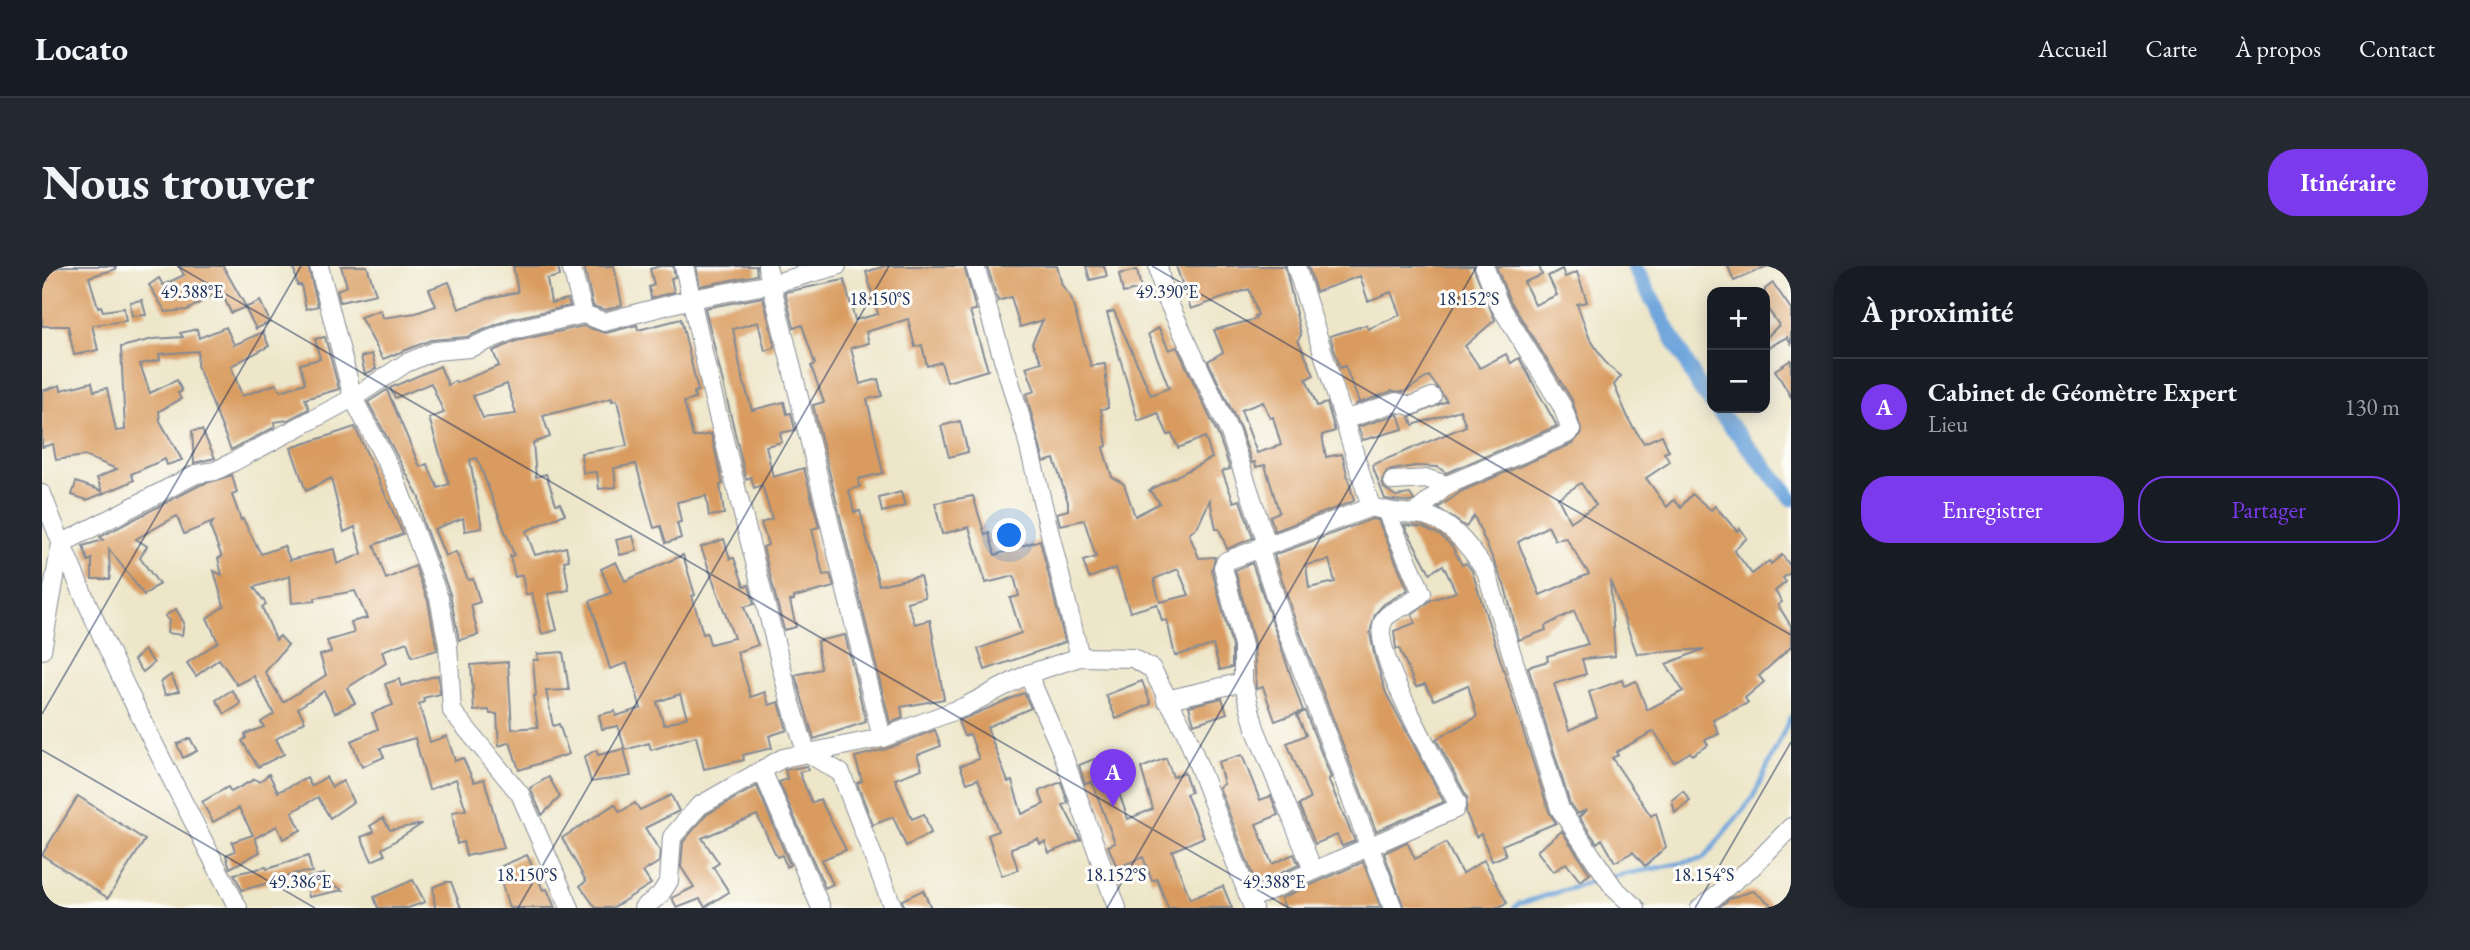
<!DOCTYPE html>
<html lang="fr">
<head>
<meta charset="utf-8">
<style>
  :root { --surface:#171b24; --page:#242831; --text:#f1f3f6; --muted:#9ea1a6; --line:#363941; --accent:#7c3aed }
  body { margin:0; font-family:"EB Garamond",serif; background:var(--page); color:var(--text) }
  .controls { position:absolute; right:21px; top:21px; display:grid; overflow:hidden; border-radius:14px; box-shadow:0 4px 18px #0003 }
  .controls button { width:63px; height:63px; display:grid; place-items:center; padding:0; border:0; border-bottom:2px solid var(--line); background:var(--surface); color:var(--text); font:35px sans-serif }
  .you { position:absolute; left:968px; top:270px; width:24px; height:24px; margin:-18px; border:5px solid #fff; border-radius:50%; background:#1a73e8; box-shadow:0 0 0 10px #1a73e833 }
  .badge { display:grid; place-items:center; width:46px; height:46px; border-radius:50%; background:var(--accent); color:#fff; font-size:23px; font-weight:700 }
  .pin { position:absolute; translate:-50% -58px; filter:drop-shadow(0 2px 4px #0008) }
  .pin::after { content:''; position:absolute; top:37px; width:24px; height:21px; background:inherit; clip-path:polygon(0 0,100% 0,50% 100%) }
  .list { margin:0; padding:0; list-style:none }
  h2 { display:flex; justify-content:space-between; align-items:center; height:91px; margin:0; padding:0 28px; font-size:30px }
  h2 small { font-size:23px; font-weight:400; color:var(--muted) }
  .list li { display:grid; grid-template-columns:46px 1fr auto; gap:21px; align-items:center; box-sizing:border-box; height:98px; padding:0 28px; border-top:2px solid var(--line) }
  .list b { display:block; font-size:26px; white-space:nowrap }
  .list p { margin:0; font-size:23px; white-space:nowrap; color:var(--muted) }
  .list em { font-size:23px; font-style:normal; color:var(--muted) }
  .actions { display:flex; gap:14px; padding:21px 28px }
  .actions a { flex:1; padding:16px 0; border:2px solid var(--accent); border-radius:28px; text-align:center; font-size:24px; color:var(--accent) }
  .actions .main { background:var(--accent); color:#fff }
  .map { position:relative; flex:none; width:1749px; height:642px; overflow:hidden; border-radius:28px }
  header { display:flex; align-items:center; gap:42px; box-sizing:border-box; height:98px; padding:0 35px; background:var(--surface); border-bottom:2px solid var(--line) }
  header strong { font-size:33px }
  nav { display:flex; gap:38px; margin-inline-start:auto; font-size:24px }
  .intro { display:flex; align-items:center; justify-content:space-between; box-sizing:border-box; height:168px; padding:0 42px }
  h1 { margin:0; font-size:49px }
  .button { padding:18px 32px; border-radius:28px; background:var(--accent); color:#fff; font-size:24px; font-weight:700 }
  main { display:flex; gap:42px; padding:0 42px }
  aside { flex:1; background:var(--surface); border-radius:28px; box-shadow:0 4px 18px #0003 }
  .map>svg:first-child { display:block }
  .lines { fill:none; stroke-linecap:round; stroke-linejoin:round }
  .stream { stroke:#6ea5dc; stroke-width:4.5 }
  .canal { stroke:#6ea5dc; stroke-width:16 }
  .building { fill:#d99b5e; fill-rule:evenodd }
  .street-casing { stroke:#848a94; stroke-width:20 }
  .street { stroke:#fff; stroke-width:18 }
  .ticks { fill:none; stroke:#1b2f5e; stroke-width:2; stroke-opacity:0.45 }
  .ticks-label { font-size:18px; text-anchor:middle; fill:#1b2f5e; stroke:#fdfcf7; stroke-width:6; stroke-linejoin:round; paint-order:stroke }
</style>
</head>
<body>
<header>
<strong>Locato</strong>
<nav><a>Accueil</a><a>Carte</a><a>À propos</a><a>Contact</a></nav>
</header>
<div class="intro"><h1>Nous trouver</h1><a class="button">Itinéraire</a></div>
<main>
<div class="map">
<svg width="1749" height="642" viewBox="0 0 1749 642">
  <rect width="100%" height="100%" fill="#fdfcf7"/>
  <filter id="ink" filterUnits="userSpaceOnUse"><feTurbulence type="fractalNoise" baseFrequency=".0143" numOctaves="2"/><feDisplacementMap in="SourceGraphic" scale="14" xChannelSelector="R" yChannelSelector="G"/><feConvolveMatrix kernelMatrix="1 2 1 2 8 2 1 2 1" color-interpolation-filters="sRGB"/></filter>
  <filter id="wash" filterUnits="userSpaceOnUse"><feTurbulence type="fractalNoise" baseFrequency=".00686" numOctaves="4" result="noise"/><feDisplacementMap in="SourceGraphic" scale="28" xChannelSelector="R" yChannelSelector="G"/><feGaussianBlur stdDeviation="1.57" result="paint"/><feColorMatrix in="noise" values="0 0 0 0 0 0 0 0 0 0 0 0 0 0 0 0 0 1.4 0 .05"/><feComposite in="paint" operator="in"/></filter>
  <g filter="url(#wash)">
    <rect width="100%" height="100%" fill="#ede6c9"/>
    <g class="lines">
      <g class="stream">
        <polyline points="1568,611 1661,593 1711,532 1749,450"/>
        <polyline points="1472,642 1476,638 1560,613"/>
      </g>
      <g class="canal">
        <polyline points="1592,0 1659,124 1670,137"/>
        <polyline points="1674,142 1749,232"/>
      </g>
    </g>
    <g id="blocks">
      <g class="building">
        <polygon points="22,0 74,0 74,3 47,11 56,41 59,40 61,45 82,42 84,55 50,59 56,84 32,89 26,60 0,60 0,15 6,14 3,5"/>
        <polygon points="137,0 181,0 204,41 189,47 179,25 145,44 124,46 107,19 117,12 121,19 142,9"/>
        <polygon points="266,0 276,40 264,43 259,19 255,19 252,2"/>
        <polygon points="299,0 325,0 334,28 298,36 295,24 305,20"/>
        <polygon points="471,0 516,0 518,10 505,13 509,37 526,33 528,40 468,53 425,71 389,74 341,93 318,51 339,44 341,52 374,47 394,40 387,23 407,16 417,43 446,32 476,26"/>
        <polygon points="542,0 572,0 580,39 563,44 551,40"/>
        <polygon points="618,0 631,0 633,11 629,12 632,26 609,32 607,21 612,19 608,3"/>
        <polygon points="654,0 714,0 715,9 658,20"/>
        <polygon points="843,0 922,0 934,44 928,45 946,104 905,116 899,96 885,100 880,79 873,81 866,53 824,66 827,77 809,82 818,118 836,113 840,130 825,133 841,207 816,213 818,221 807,224 812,246 818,245 837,319 878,310 883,331 865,336 873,358 888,354 902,433 859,441 861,452 848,457 771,139 782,136 769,100 773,98 760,59 752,62 743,26 802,14 813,54 836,48 824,6"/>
        <path d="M945 0H1015L1020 19 1029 32 1049 100 1063 98 1066 142 1059 143 1065 180 1061 182 1070 211 1082 218 1093 250 1118 237 1107 224 1170 192 1163 171 1136 182 1130 168 1126 169 1116 147 1096 155 1065 47 1072 45 1109 129 1127 122 1106 68 1117 62 1127 84 1135 81 1177 171 1188 203 1180 205 1192 236 1198 234 1211 272 1185 283 1177 263H1174L1168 234 1156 260 1147 268 1157 292 1173 291 1170 304 1190 381V401L1178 404 1171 379 1133 390 1125 354 1120 355 1115 338 1088 346 1074 302 1047 312 1041 295 1054 291 1042 254 1018 259 1015 247 1026 244V236L1012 193 1002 196 984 128 993 125 984 101 1000 96 990 77 1001 54 978 61 969 31 956 35ZM1136 303 1147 329 1118 336 1112 313Z"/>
        <polygon points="1044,0 1062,0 1065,10 1048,14"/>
        <path d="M1134 0H1243L1259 69 1256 74 1272 109 1264 113 1275 140 1285 137 1293 165 1280 169 1284 191 1300 188 1312 235 1233 265 1228 250 1237 246 1223 199 1214 201 1213 196 1210 197 1198 162 1166 95 1181 86 1172 64 1214 53 1213 50 1216 49 1207 23 1149 43ZM1221 136 1228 152 1231 151 1239 179 1215 187 1199 144Z"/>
        <polygon points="1266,0 1431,0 1453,54 1423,80 1438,102 1464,88 1469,97 1477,92 1515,160 1404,207 1396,201 1373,200 1345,205 1340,215 1342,222 1354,230 1368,228 1372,234 1369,236 1343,233 1330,199 1424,160 1418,144 1371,159 1368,151 1405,135 1387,110 1362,126 1350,125 1312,139 1317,136 1303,100 1298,102 1288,70 1324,59 1326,63 1358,49 1349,26 1326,35 1318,10 1274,26"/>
        <path d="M1454 0H1497L1500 9 1482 16 1493 39 1515 29 1506 10 1520 3 1523 11 1535 6 1545 36 1535 38 1547 71 1565 99 1579 110 1572 119 1588 156 1602 177 1620 169 1627 185 1622 187 1628 196 1604 212 1625 241 1632 234 1639 241 1650 228 1669 244 1673 240 1695 265 1698 262 1705 272 1692 284 1710 308 1727 295 1729 298 1740 289 1749 301V306L1741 312 1744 316 1733 325 1740 336 1736 339 1749 360V381L1717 410 1722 416 1703 432 1706 437 1671 454 1677 468 1663 474 1666 479 1650 489 1648 486 1632 496 1612 465 1574 486 1576 489 1570 492 1609 550 1614 547 1624 581 1603 600 1591 586 1573 596 1560 573 1555 577 1537 551 1545 544 1535 548 1528 538 1486 401 1506 395 1505 390 1546 378 1532 345 1503 360 1504 364 1477 374 1463 321 1432 250 1424 261 1396 242 1420 225 1530 178 1540 167 1530 134 1467 33ZM1539 217 1554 239 1528 256 1516 232ZM1506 260 1513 274 1524 272 1547 308 1498 329 1476 276ZM1568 314 1595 388 1662 383 1624 398 1641 425 1605 444 1594 415 1582 420 1580 414 1547 426 1555 451 1527 464 1512 418 1544 408 1540 393 1573 390Z"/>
        <polygon points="1686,0 1726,0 1692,15"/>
        <polygon points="1095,4 1099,23 1081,27 1077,8"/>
        <polygon points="1731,17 1749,43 1749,77 1745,71 1723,83 1723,73 1737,59 1723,39 1723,23"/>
        <polygon points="721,31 733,82 723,85 716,56 691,63 700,110 710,144 742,136 745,148 749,147 753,164 738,167 740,176 724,180 731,211 762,202 777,261 770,263 781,309 788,308 792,321 752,331 752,334 748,335 754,361 742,364 721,281 726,279 719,257 730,253 720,219 712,222 709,211 704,213 663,42"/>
        <polygon points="100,34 104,49 90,50 88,36"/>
        <polygon points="218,35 228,56 214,63 203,42"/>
        <path d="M639 53 656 125 652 126 653 133 642 136 651 171 669 168 681 218 678 219 682 248 667 250 664 230 635 236 639 256 635 257 639 272 624 277 619 260 612 262 594 198 572 202 574 221 557 223 555 206 541 207 539 187 585 180 575 134 570 135V132L501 150 508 171 491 177 494 211 504 208 514 238 518 237 523 248 484 265 493 289 524 281 527 294 522 295 527 324 506 328 515 364 500 368 490 327 484 329 480 309 473 311 468 290 472 289 435 192 428 194 440 262 423 265 421 252 392 263 403 290 414 286 426 314 431 313 438 336 429 339 436 369 417 374 408 328 381 256 377 231 326 136 345 124 378 201 385 198 396 222 407 218 387 152 402 147 389 117 353 132 348 122 398 100 406 119 413 115 414 117 457 100 451 85 474 75 541 60 564 67 595 59 596 64ZM465 118 474 148 441 152 431 130Z"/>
        <polygon points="184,61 192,79 221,66 227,80 189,100 200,130 234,118 239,125 263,117 258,98 278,93 273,73 283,71 297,123 263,133 267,143 246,154 232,156 233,161 189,184 155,99 156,85 117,88 118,94 98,98 108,127 135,114 140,125 136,127 139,133 117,145 118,155 140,194 125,199 123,193 89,208 92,214 82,219 45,234 30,229 34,216 60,225 55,212 75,203 43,190 14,194 11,178 0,181 0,125 18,119 19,124 50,116 52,125 65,122 74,165 83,164 79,81 111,73 141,71 138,67 155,63 157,72"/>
        <polygon points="330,88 334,103 323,108 319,91"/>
        <polygon points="1749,94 1749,131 1733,104"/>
        <polygon points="1356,148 1361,163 1321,174 1316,161"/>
        <polygon points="918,155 926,186 907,191 899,160"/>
        <path d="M313 161 361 268 332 279 344 313 373 300 386 335 395 384 370 391 365 376 340 385 344 397 305 422 313 437 293 447 282 425 256 442 263 455 234 473 242 488 216 501 200 475 204 472 203 468 222 461 219 456 232 448 212 410 195 419 177 393 154 410 145 397 176 376 165 352 182 340 172 305 180 309 176 292 180 291 168 261 171 256 142 268 135 250 94 273 105 280 98 292 117 318 102 329 67 283 68 313H50V293L46 295 41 280 61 274 58 271 158 219 190 209 195 227 190 229 199 254 201 253 219 288 242 280 248 294 292 283 295 298 320 288 313 261 302 266 289 212 264 225 249 182ZM248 310 250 337 273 335V332L313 325 325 352 309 356 312 367 285 375 289 386 278 389 284 409 241 436 223 406 246 379 238 370 234 374 220 341 224 338 212 321Z"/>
        <polygon points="160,164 173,192 152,197 150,165"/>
        <polygon points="859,226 863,240 840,246 837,232"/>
        <polygon points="931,230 943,269 947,267 953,289 998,274 1023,376 943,404 936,383 979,367 968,332 977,330 972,310 944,317 927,261 900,268 893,237"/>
        <path d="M1330 253 1336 254 1366 324 1342 338 1333 348 1328 367 1333 392 1344 427 1402 536 1334 565 1252 351 1232 289ZM1287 294 1293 316 1267 322 1264 299Z"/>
        <polygon points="1362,259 1381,261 1398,269 1410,280 1420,299 1424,297 1430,305 1507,546 1514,557 1460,579 1464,589 1450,595 1439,568 1434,571 1424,547 1425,531 1394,473 1435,451 1426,419 1392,434 1383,418 1374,421 1357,382 1354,383 1352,365 1373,357 1370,349 1389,334 1414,326 1401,299 1388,307"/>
        <polygon points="591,270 595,285 578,289 574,274"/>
        <path d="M682 273 688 293 692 292 702 320 707 319 712 338 702 341 716 379 695 386 709 431 723 426 727 439 737 436 745 464 727 470 730 482 701 489 702 494 662 503 654 470 609 484 607 477 583 484 576 460 560 463 557 449 573 445 574 450 599 442 585 397 568 403 548 335 569 327 559 303 574 296 583 315 641 289 653 329 650 330 661 368 665 367 668 378 692 372 659 281ZM638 428 645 451 622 459 615 436Z"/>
        <polygon points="1210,297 1261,445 1233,455 1221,421 1214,423 1212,377 1193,304"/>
        <polygon points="134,343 142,357 140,369 125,367 127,355 123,350"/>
        <polygon points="803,369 824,456 772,473 753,409 779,403 775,375"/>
        <polygon points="102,384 112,397 101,406 92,394"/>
        <polygon points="521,386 527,424 504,425 511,460 517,458 527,488 477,504 468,476 457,480 455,448 448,448 447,444 432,445 429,399 466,396 470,463 496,461 491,430 494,430 491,394 496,394 495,388"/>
        <polygon points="129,409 137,425 123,429 119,416"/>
        <polygon points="396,409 398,428 381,432 382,436 377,438 388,476 405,470 413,495 421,492 432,516 442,513 462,582 424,590 421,576 415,578 410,546 424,544 414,513 387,524 373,472 338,482 342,491 320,501 309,475 336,463 330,447 351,439 343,418 357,413 359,420"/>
        <polygon points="1100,415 1109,438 1074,453 1064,429"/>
        <polygon points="190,424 199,438 183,448 174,434"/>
        <polygon points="982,427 989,442 945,461 966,516 970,515 980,548 1002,538 997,525 1019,516 1026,537 1021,539 1039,574 1007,587 1003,576 998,578 996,573 969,582 976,604 960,610 946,569 956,565 946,537 936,513 925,517 918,500 937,493 928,468 922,470 916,455"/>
        <polygon points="1180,432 1185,447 1152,458 1147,440"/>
        <polygon points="1263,445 1289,512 1286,513 1313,575 1300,580 1295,569 1273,578 1257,539 1268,533 1245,477 1264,469 1255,449"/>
        <polygon points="893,464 899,480 875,489 880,503 853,513 870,553 882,548 889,567 864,580 851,551 831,559 815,517 820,515 813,491 844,483"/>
        <polygon points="148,472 155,485 141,492 135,478"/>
        <polygon points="582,483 589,510 549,516 542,491 554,484 556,489"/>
        <polygon points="1200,489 1218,534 1229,530 1236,549 1214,558 1230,598 1252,588 1257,599 1214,618 1177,521 1182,518 1176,496"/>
        <polygon points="1124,492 1131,511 1142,506 1149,526 1144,528 1162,571 1130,585 1148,633 1181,620 1190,642 1126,642 1115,613 1110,615 1101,591 1075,602 1066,580 1073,577 1050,516 1043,518 1037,499 1052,493 1056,504 1062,502 1071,526 1076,524 1086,553 1111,543 1099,502"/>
        <polygon points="765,500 766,504 757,506 770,537 778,533 804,584 779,594 791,618 783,622 737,516 745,513 743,504"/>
        <polygon points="227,508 236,526 265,512 269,520 284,511 290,521 301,515 311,536 288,552 276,531 250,546 259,564 241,573 235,560 213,572 218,586 188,602 184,589 193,585 190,576 211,569 197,542 171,556 160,536 186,521 189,526 213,513 217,516"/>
        <polygon points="507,511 518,531 500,549 488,522"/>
        <polygon points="715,520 748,599 745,601 740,589 735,591 715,549 660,572 677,597 671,601 687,626 663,641 658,633 635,642 630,632 652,621 639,601 641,576 664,549"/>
        <polygon points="1641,525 1648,535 1633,547 1630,534"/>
        <polygon points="629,529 637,545 603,562 618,585 617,596 601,606 609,618 570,642 554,642 538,620 544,615 520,572 573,538 578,546 593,537 598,544"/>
        <polygon points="36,530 103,574 66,632 0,589"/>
        <polygon points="341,552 348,564 380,558 340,583 343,589 330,595 319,571 332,566 328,560"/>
        <polygon points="1520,565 1548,608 1538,615 1524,597 1511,606 1495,585"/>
        <polygon points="1365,576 1373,593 1404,577 1420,608 1442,594 1465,637 1457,642 1362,642 1342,587"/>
        <polygon points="485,589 501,624 505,623 513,642 467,642 455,602"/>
        <polygon points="266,590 270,606 255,607 223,618 200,624 192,608 224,601 225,603"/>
        <polygon points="1321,596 1339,642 1243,642 1239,632"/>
        <polygon points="282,608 283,614 301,624 267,631 263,612"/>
        <polygon points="371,614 383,636 366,642 336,642 332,631"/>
        <polygon points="404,616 409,616 419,642 393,642 391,621"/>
        <polygon points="881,624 889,642 862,642 860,634"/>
        <polygon points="1711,625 1734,642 1676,642 1688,632"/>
      </g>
    </g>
  </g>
  <g filter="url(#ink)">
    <use href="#blocks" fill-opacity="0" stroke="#848a94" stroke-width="2"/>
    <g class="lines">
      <g class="street-casing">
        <g id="street">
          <polyline points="277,0 311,132 352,210 397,332 406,379 410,445 478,528 528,642"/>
          <polyline points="529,0 542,48 562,56 649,33 729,18 795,0"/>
          <polyline points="642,0 669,122 747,431 764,486 799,507 851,642"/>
          <polyline points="725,0 840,472"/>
          <polyline points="933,0 984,169 1038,391"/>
          <polyline points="1116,0 1121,25 1188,167 1225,278"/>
          <path d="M1254 0 1329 241C1344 245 1356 247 1372 248 1405 249 1428 281 1444 305L1518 543 1572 622 1594 642"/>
          <polyline points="1302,154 1354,136 1369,140 1390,131"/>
          <polyline points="1351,215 1386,213 1405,219 1525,168 1529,164 1520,140 1457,38 1442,0"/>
          <path d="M0 228C54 370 126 507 196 642"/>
          <polyline points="1374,247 1405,219"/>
          <polyline points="1217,281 1241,355 1351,642"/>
          <polyline points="0,384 19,278 154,208 173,205 191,196 311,132 364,97 393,85 428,82 471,64 542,48"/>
          <polyline points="1201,416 1213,462 1271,604"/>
          <polyline points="1124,434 1201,416 1201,380 1181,301 1184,295 1329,241"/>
          <polyline points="720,504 779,642"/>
          <path d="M1208 633 1413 543 1415 536C1400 507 1325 381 1342 354 1348 343 1370 340 1380 327L1344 245"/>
          <polyline points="601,642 618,629 627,615 630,571 657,540 741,492 840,472 922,441 986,408"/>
          <polyline points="1075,642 1020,486 986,408 1038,391 1091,392 1110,403 1144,467 1211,642"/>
          <polyline points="1658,642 1710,601 1749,561"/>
        </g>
      </g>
      <use href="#street" class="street"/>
    </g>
  </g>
  <path class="ticks" d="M135 0 1247 642M1110 0 1749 369M0 448 259 0M0 484 273 642M476 642 847 0M1065 642 1435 0M1653 642 1749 476"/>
  <g class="ticks-label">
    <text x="150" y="32">49.388°E</text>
    <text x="1125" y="32">49.390°E</text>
    <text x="838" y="39">18.150°S</text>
    <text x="1427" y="39">18.152°S</text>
    <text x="485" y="615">18.150°S</text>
    <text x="1074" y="615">18.152°S</text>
    <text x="1662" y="615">18.154°S</text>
    <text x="258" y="622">49.386°E</text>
    <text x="1232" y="622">49.388°E</text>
  </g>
</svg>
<div class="controls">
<button>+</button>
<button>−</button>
</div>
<div class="you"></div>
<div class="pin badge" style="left:1071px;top:541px">A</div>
</div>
<aside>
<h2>À proximité<small></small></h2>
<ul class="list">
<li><span class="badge">A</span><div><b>Cabinet de Géomètre Expert</b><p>Lieu</p></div><em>130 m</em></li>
</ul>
<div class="actions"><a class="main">Enregistrer</a><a>Partager</a></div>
</aside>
</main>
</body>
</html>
